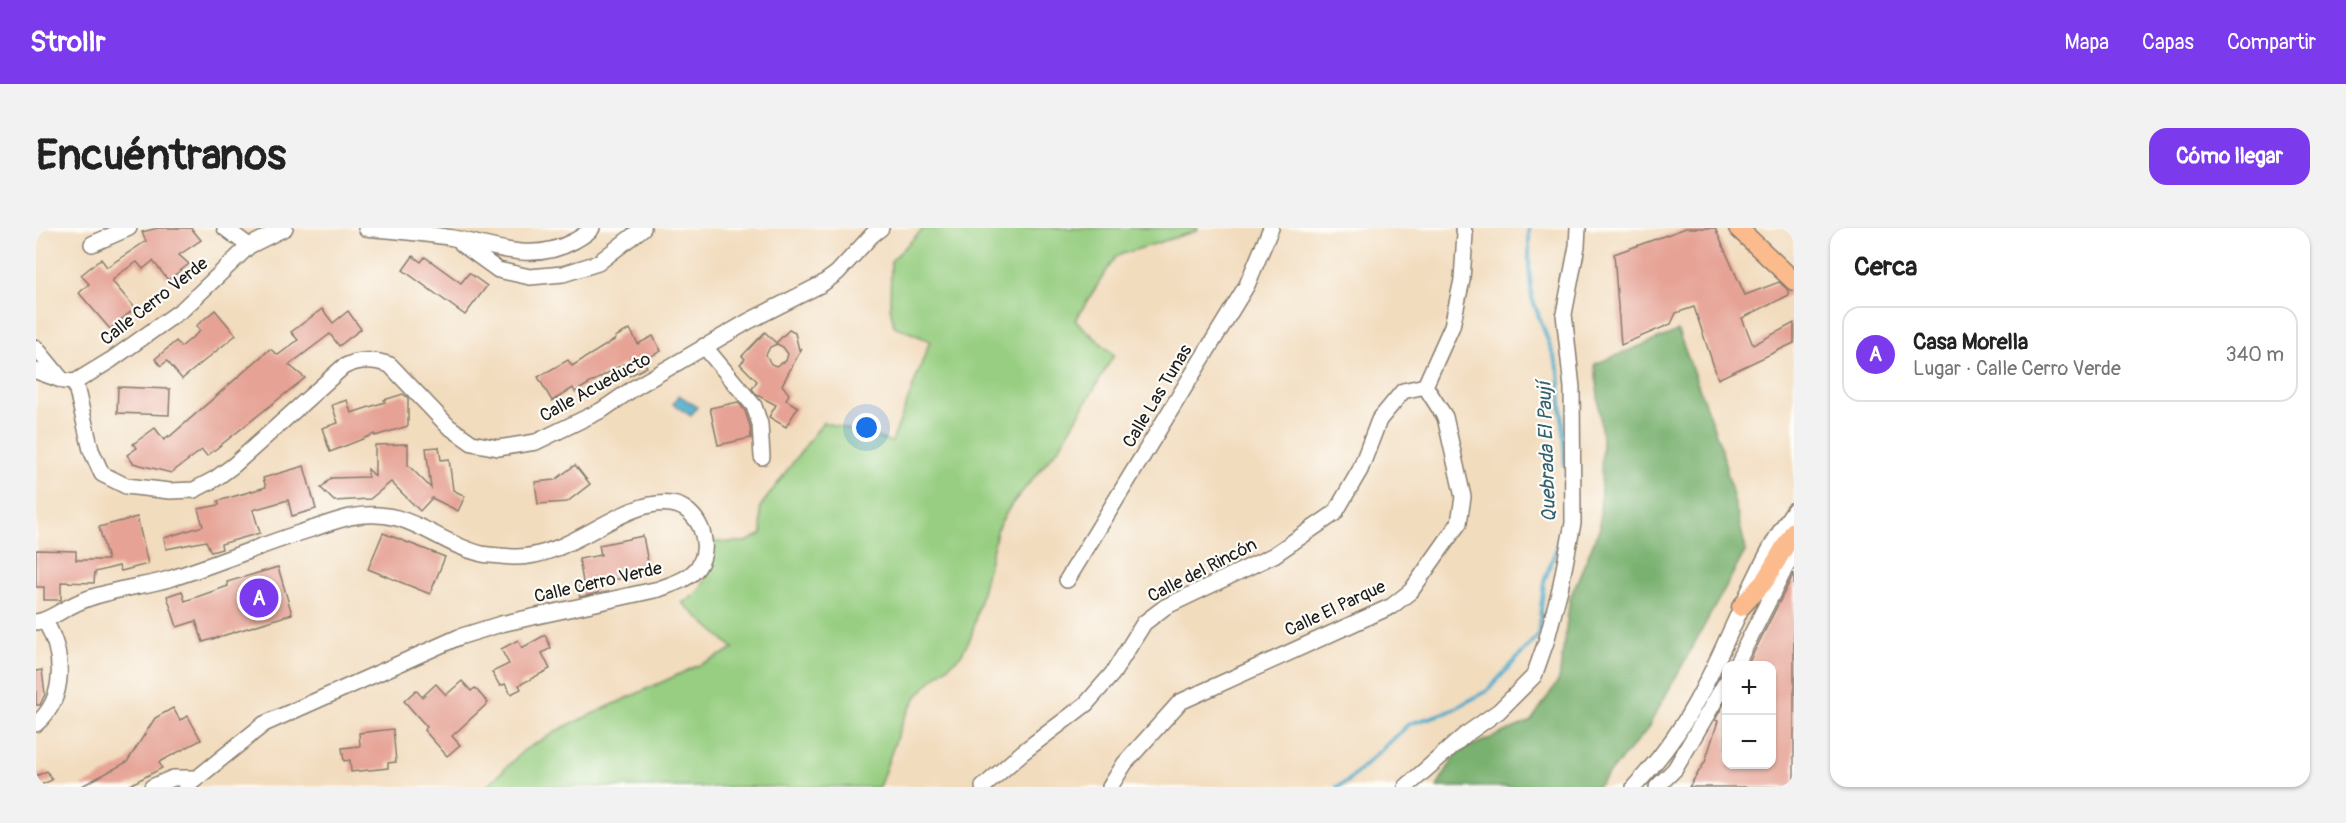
<!DOCTYPE html>
<html lang="es">
<head>
<meta charset="utf-8">
<style>
  :root { --surface:#fff; --page:#f2f2f2; --text:#222; --muted:#767676; --line:#e0e0e0; --accent:#7c3aed }
  body { margin:0; font-family:Pangolin,sans-serif; background:var(--page); color:var(--text) }
  .controls { position:absolute; right:18px; bottom:18px; display:grid; overflow:hidden; border-radius:12px; box-shadow:0 2px 4px #0004 }
  .controls button { width:54px; height:54px; display:grid; place-items:center; padding:0; border:0; border-bottom:2px solid var(--line); background:var(--surface); color:var(--text); font:30px sans-serif }
  .you { position:absolute; left:831px; top:200px; width:21px; height:21px; margin:-15px; border:4px solid #fff; border-radius:50%; background:#1a73e8; box-shadow:0 0 0 9px #1a73e833 }
  .badge { display:grid; place-items:center; width:39px; height:39px; border-radius:50%; background:var(--accent); color:#fff; font-size:20px; font-weight:700 }
  .pin { position:absolute; translate:-50% -50%; border:3px solid #fff; box-shadow:0 2px 6px #0006 }
  .list { margin:0; padding:0; list-style:none }
  h2 { display:flex; justify-content:space-between; align-items:center; height:78px; margin:0; padding:0 24px; font-size:26px }
  h2 small { font-size:20px; font-weight:400; color:var(--muted) }
  .list li { display:grid; grid-template-columns:39px 1fr auto; gap:18px; align-items:center; box-sizing:border-box; height:96px; margin:0 12px 12px; padding:0 12px; border:2px solid var(--line); border-radius:18px }
  .list b { display:block; font-size:22px; white-space:nowrap }
  .list p { margin:0; font-size:20px; white-space:nowrap; color:var(--muted) }
  .list em { font-size:20px; font-style:normal; color:var(--muted) }
  .map { position:relative; flex:none; width:1758px; height:559px; overflow:hidden; border-radius:18px }
  header { display:flex; align-items:center; gap:36px; box-sizing:border-box; height:84px; padding:0 30px; background:var(--accent); color:#fff }
  header strong { font-size:28px }
  nav { display:flex; gap:33px; margin-inline-start:auto; font-size:21px }
  .intro { display:flex; align-items:center; justify-content:space-between; box-sizing:border-box; height:144px; padding:0 36px }
  h1 { margin:0; font-size:42px }
  .button { padding:15px 27px; border-radius:18px; background:var(--accent); color:#fff; font-size:21px; font-weight:700 }
  main { display:flex; gap:36px; padding:0 36px }
  aside { flex:1; background:var(--surface); border-radius:18px; box-shadow:0 2px 4px #0004 }
  .map>svg:first-child { display:block }
  .green { fill:#97ce81; stroke:#5a754e; stroke-width:1.5 }
  .forest { fill:#79b16f; stroke:#4a6646; stroke-width:1.5 }
  .water { fill:#49a9c8; stroke:#326272; stroke-width:1.5 }
  .lines { fill:none; stroke-linecap:round; stroke-linejoin:round }
  .stream { stroke:#49a9c8; stroke-width:4 }
  .building { fill:#e6a294; fill-rule:evenodd }
  .minor-casing { stroke:#877c6d; stroke-width:18 }
  .major-casing { stroke:#877c6d; stroke-width:21 }
  .minor { stroke:#fff; stroke-width:15 }
  .major { stroke:#fbbb8c; stroke-width:18 }
  .labels { text-anchor:middle; stroke-width:4.5; stroke-linejoin:round; paint-order:stroke }
  .street-label { font-size:18px; fill:#1c1c1c; stroke:#fdfcf7 }
  .water-label { font-size:20px; font-style:italic; fill:#326272; stroke:#fdfcf7 }
</style>
</head>
<body>
<header>
<strong>Strollr</strong>
<nav><a>Mapa</a><a>Capas</a><a>Compartir</a></nav>
</header>
<div class="intro"><h1>Encuéntranos</h1><a class="button">Cómo llegar</a></div>
<main>
<div class="map">
<svg width="1758" height="559" viewBox="0 0 1758 559">
  <rect width="100%" height="100%" fill="#fdfcf7"/>
  <filter id="ink" filterUnits="userSpaceOnUse"><feTurbulence type="fractalNoise" baseFrequency=".0167" numOctaves="2"/><feDisplacementMap in="SourceGraphic" scale="12" xChannelSelector="R" yChannelSelector="G"/><feConvolveMatrix kernelMatrix="1 2 1 2 8 2 1 2 1" color-interpolation-filters="sRGB"/></filter>
  <filter id="wash" filterUnits="userSpaceOnUse"><feTurbulence type="fractalNoise" baseFrequency=".008" numOctaves="4" result="noise"/><feDisplacementMap in="SourceGraphic" scale="24" xChannelSelector="R" yChannelSelector="G"/><feGaussianBlur stdDeviation="1.35" result="paint"/><feColorMatrix in="noise" values="0 0 0 0 0 0 0 0 0 0 0 0 0 0 0 0 0 1.4 0 .05"/><feComposite in="paint" operator="in"/></filter>
  <g filter="url(#wash)">
    <rect width="100%" height="100%" fill="#f2dcbe"/>
    <path class="green" d="M888 0H1162L1160 3 1080 28 1039 92 1078 127 1025 217 975 277 962 299 935 409 925 427 896 452 882 467 867 492 843 559H450L488 522 528 499 698 421 646 375C675 361 671 343 672 314H710L726 306 724 279 787 194 856 214 894 113 858 98 854 79 855 33Z"/>
    <polygon class="forest" points="1642,103 1685,219 1710,322 1610,503 1561,559 1401,559 1421,524 1495,493 1523,452 1534,370 1564,299 1566,211 1559,136"/>
    <polygon class="water" points="643,167 661,179 655,188 637,176"/>
    <g class="lines">
      <g class="stream">
        <polyline points="1493,0 1493,39 1496,70 1523,142 1529,239"/>
        <polyline points="1301,559 1312,553 1373,496 1412,484 1451,463 1502,408 1508,353 1529,299 1529,282"/>
      </g>
    </g>
    <g id="blocks">
      <g class="building">
        <polygon points="122,0 155,0 165,12 143,27 153,36 132,52 117,33 107,41 101,34 83,46 76,53 99,80 74,101 43,65 53,56 45,47 65,31 71,39 110,13 106,4"/>
        <polygon points="1650,0 1679,0 1709,67 1743,54 1751,61 1753,67 1706,90 1717,117 1758,95 1758,115 1682,151 1658,79 1640,85 1635,96 1585,117 1578,26"/>
        <polygon points="377,28 385,34 389,29 425,55 433,45 451,58 429,87 367,42"/>
        <polygon points="286,81 297,95 312,83 325,101 303,118 294,106 253,137 269,150 171,228 166,222 135,245 97,235 91,227 101,220 97,216 119,200 128,212 132,208 132,210 234,121 242,127 262,112 255,104"/>
        <polygon points="179,82 200,107 146,151 131,133 125,138 119,131 140,113 145,119 164,103 160,98"/>
        <polygon points="594,101 602,116 617,108 625,123 608,132 611,139 593,148 587,136 539,164 537,160 516,173 502,149 532,132 536,138 580,111 579,109"/>
        <path d="M753 102 759 105 763 122 766 120 746 157 753 166 750 172 762 179 750 199 733 189 740 177 721 167 716 161 721 153 704 136 709 131 706 128 729 104 740 115ZM741 116 747 119 752 126 750 133 740 138 735 136 730 127 734 119Z"/>
        <polygon points="82,159 134,161 133,187 81,185"/>
        <polygon points="367,166 372,170 372,198 339,208 339,206 294,224 286,200 302,195 296,177 311,172 315,185 349,174 348,172"/>
        <polygon points="702,174 709,183 714,198 715,210 682,217 674,180"/>
        <polygon points="372,216 372,237 395,260 390,220 403,219 405,232 413,231 417,262 429,268 422,283 396,270 384,283 355,254 334,271 298,273 285,260 295,250 332,249 332,241 339,248 339,217"/>
        <polygon points="539,237 554,256 531,274 502,276 499,254 519,252"/>
        <polygon points="268,238 280,281 256,288 252,272 217,282 224,305 185,316 186,321 175,324 170,313 130,321 128,310 167,298 162,281 183,277 182,273 230,259 227,250"/>
        <polygon points="101,289 112,336 85,343 83,338 59,344 58,355 25,354 25,372 8,372 8,359 0,359 0,322 40,323 40,332 72,332 63,299"/>
        <polygon points="347,305 409,329 394,366 332,341"/>
        <polygon points="607,308 614,345 560,355 562,365 544,369 541,355 547,354 543,331 565,327 563,317"/>
        <polygon points="242,339 256,386 167,414 160,393 141,399 131,368 146,363 149,373 192,358 191,354"/>
        <polygon points="1758,345 1758,559 1653,559 1669,534 1682,493 1679,492 1690,472 1690,537 1736,537 1736,438 1711,438"/>
        <polygon points="509,407 515,420 506,425 514,441 483,457 485,461 475,466 469,456 464,458 456,444 473,436 465,421 482,412 486,420"/>
        <polygon points="6,442 9,466 4,477 0,477 0,443"/>
        <polygon points="426,453 435,463 439,460 452,475 416,508 424,517 411,528 388,502 391,499 368,473 380,462 386,469 400,456 410,467"/>
        <polygon points="137,480 144,492 152,488 165,512 123,534 126,540 90,559 44,559 91,534 119,490"/>
        <polygon points="357,501 360,534 352,535 352,540 315,544 314,532 308,533 306,520 324,518 323,505"/>
        <polygon points="11,543 16,552 0,559 0,548"/>
      </g>
    </g>
  </g>
  <g filter="url(#ink)">
    <use href="#blocks" fill-opacity="0" stroke="#877c6d" stroke-width="1.5"/>
    <g class="lines">
      <g class="minor-casing">
        <g id="minor">
          <polyline points="189,0 213,18"/>
          <path d="M330 0C359 3 388 5 417 10 459 18 496 36 538 13 545 9 551 6 556 0"/>
          <polyline points="56,16 93,0"/>
          <polyline points="426,16 462,42 494,49 527,46 562,35 607,0"/>
          <polyline points="668,118 718,178 724,196 726,229"/>
          <polyline points="0,120 27,153 39,154"/>
          <polyline points="0,143 25,152"/>
          <path d="M39 154 55 222 66 246 90 258 134 263 158 262 179 251 198 237 307 139C322 131 338 131 354 137L412 198 436 215 462 220 500 214 566 182 598 160 713 93 786 56 801 45 836 7 845 0"/>
          <polyline points="39,154 75,132 147,81 213,18 249,0"/>
          <polyline points="1031,352 1211,57 1235,0"/>
          <path d="M0 394C13 392 21 385 33 379 44 373 58 368 71 365 91 359 113 357 133 351 182 336 229 315 279 300 290 296 302 292 314 289 372 277 397 314 446 326 456 328 468 328 478 329 534 331 586 270 635 276 662 279 678 316 662 339 654 351 636 356 623 361L465 396 423 409 228 496 150 559"/>
          <polyline points="1700,437 1758,323"/>
          <path d="M0 496C31 470 28 425 9 393"/>
          <polyline points="116,559 137,550 159,550"/>
          <polyline points="947,559 987,524 1050,476 1077,445 1108,395 1129,379 1238,327 1299,285 1324,242 1343,192 1367,163 1389,158"/>
          <polyline points="1074,559 1089,535 1144,474 1356,378 1375,363 1423,295 1427,269 1409,189 1389,158 1416,98 1426,52 1429,6 1427,0"/>
          <polyline points="1370,559 1429,507 1463,483 1498,448 1510,414 1524,361 1537,295 1536,160 1528,86 1541,18 1542,0"/>
          <path d="M1598 559C1621 534 1644 504 1660 474 1695 411 1717 341 1758 282"/>
          <polyline points="1621,559 1639,541 1690,454"/>
        </g>
      </g>
      <g class="major-casing">
        <g id="major">
          <polyline points="1702,0 1758,53"/>
          <polyline points="1705,379 1728,354 1758,303"/>
        </g>
      </g>
      <use href="#minor" class="minor"/>
      <use href="#major" class="major"/>
    </g>
  </g>
  <g class="labels">
    <g class="street-label">
      <text transform="translate(118 73) rotate(-38)" y="6">Calle Cerro Verde</text>
      <text transform="translate(559 159) rotate(-29)" y="6">Calle Acueducto</text>
      <text transform="translate(1121 168) rotate(-59)" y="6">Calle Las Tunas</text>
      <text transform="translate(1166 342) rotate(-27)" y="6">Calle del Rincón</text>
      <text transform="translate(562 354) rotate(-13)" y="6">Calle Cerro Verde</text>
      <text transform="translate(1299 380) rotate(-25)" y="6">Calle El Parque</text>
    </g>
    <g class="water-label">
      <text transform="translate(1510 224) rotate(-92)" y="7">Quebrada El Paují</text>
    </g>
  </g>
</svg>
<div class="controls">
<button>+</button>
<button>−</button>
</div>
<div class="you"></div>
<div class="pin badge" style="left:223px;top:370px">A</div>
</div>
<aside>
<h2>Cerca<small></small></h2>
<ul class="list">
<li><span class="badge">A</span><div><b>Casa Morella</b><p>Lugar · Calle Cerro Verde</p></div><em>340 m</em></li>
</ul>
</aside>
</main>
</body>
</html>
